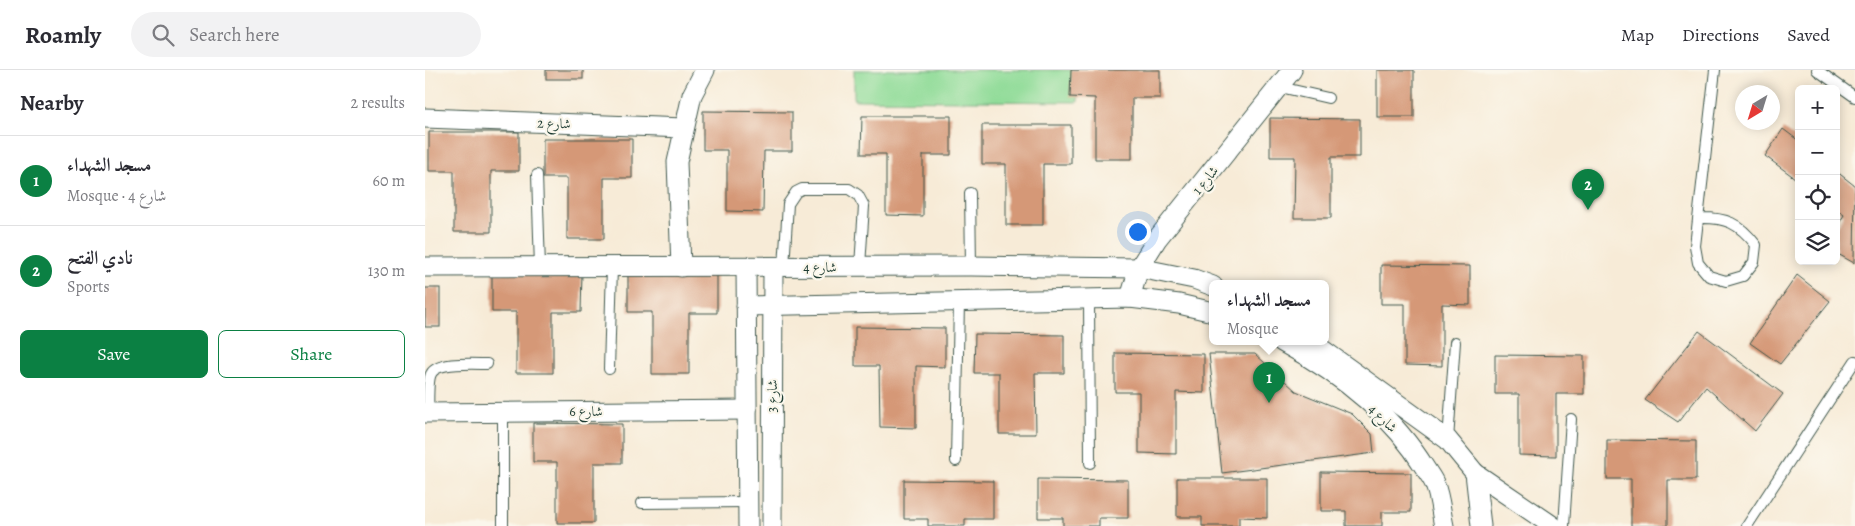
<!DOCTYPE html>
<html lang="en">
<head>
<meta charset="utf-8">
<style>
  :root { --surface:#fff; --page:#f2f2f3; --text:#2b2b33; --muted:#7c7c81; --line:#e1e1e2; --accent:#0b8043 }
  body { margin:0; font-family:Alegreya,Amiri,serif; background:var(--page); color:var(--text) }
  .controls { position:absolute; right:15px; top:15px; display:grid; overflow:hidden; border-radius:8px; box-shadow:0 2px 12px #0003 }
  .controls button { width:45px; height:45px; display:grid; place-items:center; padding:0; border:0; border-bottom:1px solid var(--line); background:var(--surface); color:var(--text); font:25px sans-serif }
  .compass { position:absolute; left:1310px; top:15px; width:45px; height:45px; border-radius:50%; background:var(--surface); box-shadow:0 2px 12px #0003; rotate:218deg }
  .you { position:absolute; left:712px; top:161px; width:18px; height:18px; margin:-12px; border:4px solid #fff; border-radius:50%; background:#1a73e8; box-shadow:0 0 0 8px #1a73e833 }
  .badge { display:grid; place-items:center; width:32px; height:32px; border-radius:50%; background:var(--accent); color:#fff; font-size:16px; font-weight:700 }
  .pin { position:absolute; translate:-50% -41px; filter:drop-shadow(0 1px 2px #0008) }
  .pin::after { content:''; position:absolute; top:26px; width:18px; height:15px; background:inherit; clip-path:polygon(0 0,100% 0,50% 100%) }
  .popup { position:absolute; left:784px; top:210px; width:120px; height:65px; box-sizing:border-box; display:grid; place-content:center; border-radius:8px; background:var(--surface); filter:drop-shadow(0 1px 4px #0005); font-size:16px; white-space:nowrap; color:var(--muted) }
  .popup b { font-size:19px; color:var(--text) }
  .popup::after { content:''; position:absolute; left:50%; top:100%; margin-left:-10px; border:10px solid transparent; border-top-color:var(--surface) }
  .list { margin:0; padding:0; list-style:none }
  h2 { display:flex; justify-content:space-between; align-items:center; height:65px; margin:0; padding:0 20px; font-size:21px }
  h2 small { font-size:16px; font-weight:400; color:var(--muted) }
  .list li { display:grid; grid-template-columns:32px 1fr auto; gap:15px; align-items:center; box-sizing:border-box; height:90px; padding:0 20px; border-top:1px solid var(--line) }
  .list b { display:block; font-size:19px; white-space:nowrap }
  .list p { margin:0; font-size:16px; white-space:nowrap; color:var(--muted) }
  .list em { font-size:16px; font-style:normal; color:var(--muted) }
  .actions { display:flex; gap:10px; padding:15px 20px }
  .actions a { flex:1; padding:11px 0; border:1px solid var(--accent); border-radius:8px; text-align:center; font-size:18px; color:var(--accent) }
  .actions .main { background:var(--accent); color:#fff }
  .icon { flex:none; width:28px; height:28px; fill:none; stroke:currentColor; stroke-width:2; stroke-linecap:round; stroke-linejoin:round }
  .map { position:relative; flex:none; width:1430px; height:456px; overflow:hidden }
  header { display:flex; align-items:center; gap:30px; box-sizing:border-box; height:70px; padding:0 25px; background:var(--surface); border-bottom:1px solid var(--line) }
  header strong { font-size:24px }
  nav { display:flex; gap:28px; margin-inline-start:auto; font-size:18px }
  .search { width:350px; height:45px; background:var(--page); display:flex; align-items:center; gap:12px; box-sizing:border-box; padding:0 18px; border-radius:28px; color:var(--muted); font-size:19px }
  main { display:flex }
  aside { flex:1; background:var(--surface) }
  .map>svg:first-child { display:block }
  .green { fill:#91dc99; stroke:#588c66 }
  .building { fill:#d59877 }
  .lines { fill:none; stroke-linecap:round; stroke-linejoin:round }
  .service-casing { stroke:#3f574c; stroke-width:12 }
  .minor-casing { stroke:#3f574c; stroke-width:21 }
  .service { stroke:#fff; stroke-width:10 }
  .minor { stroke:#fff; stroke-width:19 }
  .labels { text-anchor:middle; stroke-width:4.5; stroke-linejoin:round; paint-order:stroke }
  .street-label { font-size:14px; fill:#1f3d34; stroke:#fbf7ec }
</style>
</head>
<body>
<header>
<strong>Roamly</strong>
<div class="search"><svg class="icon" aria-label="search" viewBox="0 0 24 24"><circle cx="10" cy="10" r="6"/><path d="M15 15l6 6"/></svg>Search here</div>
<nav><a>Map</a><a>Directions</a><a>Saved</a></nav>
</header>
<main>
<aside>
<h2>Nearby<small>2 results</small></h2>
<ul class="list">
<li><span class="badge">1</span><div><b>مسجد الشهداء</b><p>Mosque · شارع 4</p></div><em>60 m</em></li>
<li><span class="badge">2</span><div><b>نادي الفتح</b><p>Sports</p></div><em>130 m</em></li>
</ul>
<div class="actions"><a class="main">Save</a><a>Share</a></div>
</aside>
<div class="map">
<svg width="1430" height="456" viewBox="0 0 1430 456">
  <rect width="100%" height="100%" fill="#fbf7ec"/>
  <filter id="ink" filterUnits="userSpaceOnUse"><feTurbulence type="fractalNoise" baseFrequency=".02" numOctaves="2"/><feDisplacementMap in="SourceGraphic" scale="10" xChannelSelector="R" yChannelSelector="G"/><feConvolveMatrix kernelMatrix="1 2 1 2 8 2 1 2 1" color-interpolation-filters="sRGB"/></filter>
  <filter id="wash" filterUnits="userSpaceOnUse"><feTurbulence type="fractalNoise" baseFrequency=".0096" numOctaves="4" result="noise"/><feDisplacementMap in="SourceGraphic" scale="20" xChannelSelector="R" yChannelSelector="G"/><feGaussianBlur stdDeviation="1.12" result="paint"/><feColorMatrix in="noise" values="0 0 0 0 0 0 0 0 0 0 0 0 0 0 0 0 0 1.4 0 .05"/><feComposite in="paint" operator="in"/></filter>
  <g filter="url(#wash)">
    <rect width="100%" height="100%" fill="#f7ebd7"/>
    <polygon class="green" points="429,0 653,0 653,32 429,30"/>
    <g id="blocks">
      <g class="building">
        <rect x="121" y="0" width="37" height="9"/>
        <polygon points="646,0 735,0 735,28 707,28 707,89 670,89 670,28 645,27"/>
        <rect x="952" y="0" width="37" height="47"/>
        <polygon points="278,41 367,42 367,81 339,81 338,142 302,141 302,80 278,80"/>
        <polygon points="437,46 526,46 526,85 498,85 498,146 461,145 461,84 436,84"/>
        <polygon points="845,48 935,49 935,87 906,87 906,148 869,148 870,87 845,87"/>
        <polygon points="557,55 646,55 646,94 618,94 618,155 581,155 581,94 557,94"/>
        <polygon points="1358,59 1374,71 1374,111 1340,86"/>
        <polygon points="4,62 94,62 94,101 66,101 66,162 29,162 29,101 4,101"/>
        <polygon points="118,69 207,69 207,108 179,108 179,169 142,169 142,108 118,108"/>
        <polygon points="1411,101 1430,116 1429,193 1411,183 1411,158 1419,145 1411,139"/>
        <polygon points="956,195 1045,196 1045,235 1017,234 1017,296 980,295 980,234 956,234"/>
        <polygon points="67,203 157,203 156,242 128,242 128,303 91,303 91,242 67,242"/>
        <polygon points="203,204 292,204 292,243 264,243 264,304 227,304 227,242 203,242"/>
        <polygon points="1372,205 1405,231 1355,294 1325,273"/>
        <rect x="0" y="218" width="15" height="39"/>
        <polygon points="430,257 520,258 520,297 491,296 491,358 455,357 454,296 430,296"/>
        <polygon points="1274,261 1358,324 1330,361 1281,317 1253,352 1220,330"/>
        <polygon points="550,264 639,265 639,303 610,303 611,364 574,364 574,303 549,303"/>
        <polygon points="690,283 779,284 779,323 751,322 751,384 714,383 714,322 690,322"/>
        <polygon points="784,284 830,284 871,321 927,344 947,364 949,383 797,403"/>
        <polygon points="1070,285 1159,286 1159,324 1131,324 1131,386 1094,385 1094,324 1070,324"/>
        <polygon points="108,353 197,354 197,393 169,393 169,453 132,453 132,392 108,392"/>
        <polygon points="1182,370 1271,371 1271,410 1243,410 1243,456 1206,456 1206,409 1182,409"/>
        <polygon points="896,402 986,403 986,442 957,442 957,456 921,456 921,441 896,441"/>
        <polygon points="752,408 842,408 842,448 814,447 814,456 777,456 777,447 752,447"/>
        <polygon points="613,409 703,410 703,448 674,448 674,456 638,456 638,448 613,448"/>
        <polygon points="479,410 568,411 568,449 540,449 540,456 503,456 503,449 479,449"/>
      </g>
    </g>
  </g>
  <g filter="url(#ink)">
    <use href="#blocks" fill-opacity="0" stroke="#3f574c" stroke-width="1"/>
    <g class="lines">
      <g class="service-casing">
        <g id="service">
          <polyline points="1392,0 1430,27"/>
          <polyline points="855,17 903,28"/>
          <polyline points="112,105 115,197"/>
          <polyline points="545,123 546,196"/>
          <path d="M1273 148C1301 147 1314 153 1331 175L1329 192 1318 206 1301 211 1284 206 1273 193 1270 176 1290 0"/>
          <polyline points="359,197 363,134 371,122 377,119 424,119 433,125 439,136 435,196"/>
          <polyline points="664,228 665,393"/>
          <polyline points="184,299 187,197"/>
          <path d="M3 343C4 333 2 312 6 304 12 291 49 294 62 294"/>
          <polyline points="1023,370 1030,272"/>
          <polyline points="531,391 534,231"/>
          <polyline points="217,433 322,432"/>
          <polyline points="78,456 78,342"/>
          <polyline points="1139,456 1146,349"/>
          <polyline points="1322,456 1430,291"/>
        </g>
      </g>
      <g class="minor-casing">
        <g id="minor">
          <polyline points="0,48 259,58"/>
          <polyline points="0,197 546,196 714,198 769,209 788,216"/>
          <polyline points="256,197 252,92 267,25 280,0"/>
          <polyline points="321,197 323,456"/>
          <polyline points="705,228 714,198 732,169 867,0"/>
          <polyline points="321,236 705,228 754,234 788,242"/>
          <path d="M857 272C912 302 967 344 1000 398 1003 403 1008 409 1010 415 1015 427 1016 443 1019 456"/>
          <polyline points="887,272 1023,370 1050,403 1056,456"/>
          <polyline points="0,343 322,340"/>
          <polyline points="1050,403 1128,456"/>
          <polyline points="347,456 348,197"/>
        </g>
      </g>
      <use href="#service" class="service"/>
      <use href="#minor" class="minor"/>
    </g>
  </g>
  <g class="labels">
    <g class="street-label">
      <text transform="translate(129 53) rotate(2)" y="5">شارع 2</text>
      <text transform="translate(780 110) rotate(-51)" y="5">شارع 1</text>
      <text x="395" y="202">شارع 4</text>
      <text transform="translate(347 326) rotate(-90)" y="5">شارع 3</text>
      <text x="161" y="346">شارع 6</text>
      <text transform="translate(958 348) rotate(44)" y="5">شارع 4</text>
    </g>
  </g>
</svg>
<div class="controls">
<button>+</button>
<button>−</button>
<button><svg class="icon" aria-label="locate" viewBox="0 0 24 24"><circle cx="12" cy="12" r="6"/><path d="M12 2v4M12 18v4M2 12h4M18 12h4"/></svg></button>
<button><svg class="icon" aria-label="layers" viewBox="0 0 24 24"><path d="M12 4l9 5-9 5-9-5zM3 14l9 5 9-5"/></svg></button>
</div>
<svg class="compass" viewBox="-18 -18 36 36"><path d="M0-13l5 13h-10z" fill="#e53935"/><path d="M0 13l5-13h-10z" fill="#7c7c81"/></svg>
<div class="you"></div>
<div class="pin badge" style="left:844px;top:333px">1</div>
<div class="popup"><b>مسجد الشهداء</b>Mosque</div>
<div class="pin badge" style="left:1163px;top:140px">2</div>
</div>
</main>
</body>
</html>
